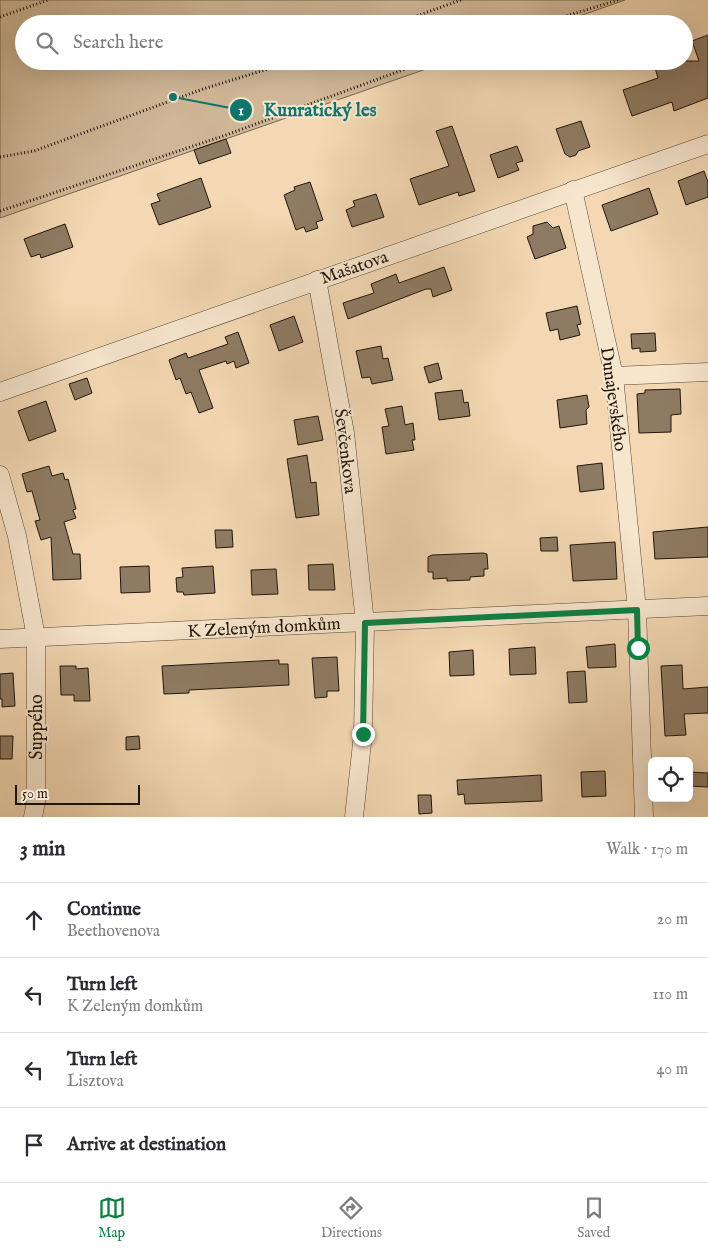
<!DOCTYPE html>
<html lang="en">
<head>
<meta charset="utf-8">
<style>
  :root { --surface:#fff; --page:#f7f7f7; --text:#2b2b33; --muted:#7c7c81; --line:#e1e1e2; --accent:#0b8043 }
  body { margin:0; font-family:"IM FELL English",serif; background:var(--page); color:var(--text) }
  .controls { position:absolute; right:15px; bottom:15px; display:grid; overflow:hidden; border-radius:8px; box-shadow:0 5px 20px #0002 }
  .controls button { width:45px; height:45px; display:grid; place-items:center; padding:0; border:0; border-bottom:1px solid var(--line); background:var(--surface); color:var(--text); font:25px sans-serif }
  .scale { position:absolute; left:15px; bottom:12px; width:125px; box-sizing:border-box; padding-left:5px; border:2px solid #20160c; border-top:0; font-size:14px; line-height:18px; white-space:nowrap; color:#20160c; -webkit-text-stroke:4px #f7e6ce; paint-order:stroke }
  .stop { position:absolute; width:15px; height:15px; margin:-11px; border:4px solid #0b8043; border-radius:50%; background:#fff }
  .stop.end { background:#0b8043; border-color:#fff; box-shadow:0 1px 5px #0008 }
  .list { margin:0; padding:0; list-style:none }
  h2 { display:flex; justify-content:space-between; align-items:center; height:65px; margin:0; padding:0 20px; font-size:21px }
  h2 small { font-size:16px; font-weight:400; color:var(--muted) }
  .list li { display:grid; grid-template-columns:32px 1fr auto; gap:15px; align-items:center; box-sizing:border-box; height:75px; padding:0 20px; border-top:1px solid var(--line) }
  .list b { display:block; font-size:19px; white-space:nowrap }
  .list p { margin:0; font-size:16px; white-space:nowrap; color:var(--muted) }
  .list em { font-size:16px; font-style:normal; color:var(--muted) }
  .icon { flex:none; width:28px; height:28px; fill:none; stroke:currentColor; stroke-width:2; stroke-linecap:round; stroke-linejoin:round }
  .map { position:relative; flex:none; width:708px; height:817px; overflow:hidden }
  .search { position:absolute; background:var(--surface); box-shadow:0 5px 20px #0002; left:15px; right:15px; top:15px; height:55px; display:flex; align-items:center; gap:12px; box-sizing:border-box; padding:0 18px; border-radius:28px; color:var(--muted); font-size:19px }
  .sheet { height:365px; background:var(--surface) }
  nav { display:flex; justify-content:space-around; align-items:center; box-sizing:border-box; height:70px; border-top:1px solid var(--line); background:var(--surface); font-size:14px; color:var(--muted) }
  nav a { display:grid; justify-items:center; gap:2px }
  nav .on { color:var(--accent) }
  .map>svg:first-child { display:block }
  .green { fill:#cfb797; stroke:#786652 }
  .building { fill:#8e7b63; stroke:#20160c }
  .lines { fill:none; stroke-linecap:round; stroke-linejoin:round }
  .minor-casing { stroke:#554636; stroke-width:19 }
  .path { stroke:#20160c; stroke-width:3; stroke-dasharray:1 2.5; stroke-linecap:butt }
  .minor { stroke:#f7e6ce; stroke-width:18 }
  .route { stroke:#0b8043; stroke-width:6 }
  .labels { text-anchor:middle; stroke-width:4; stroke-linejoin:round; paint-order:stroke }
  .street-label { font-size:18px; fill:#20160c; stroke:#f7e6ce }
  .leader { fill:none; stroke:#0f766e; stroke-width:2 }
  .callout-dot { fill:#0f766e; stroke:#f7e6ce; stroke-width:2 }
  .mark-label { font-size:15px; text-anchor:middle; font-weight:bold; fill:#fff }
  .callout-label { font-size:19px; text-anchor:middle; font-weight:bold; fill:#0f766e; stroke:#f7e6ce; stroke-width:4; stroke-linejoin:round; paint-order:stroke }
</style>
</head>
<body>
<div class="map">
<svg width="708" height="817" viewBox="0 0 708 817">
  <rect width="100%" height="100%" fill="#f3d8b3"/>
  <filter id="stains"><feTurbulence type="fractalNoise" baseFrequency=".004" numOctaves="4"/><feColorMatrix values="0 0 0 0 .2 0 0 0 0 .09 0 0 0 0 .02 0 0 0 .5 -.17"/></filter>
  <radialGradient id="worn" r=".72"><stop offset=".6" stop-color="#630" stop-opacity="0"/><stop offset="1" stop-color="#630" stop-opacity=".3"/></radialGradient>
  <polygon class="green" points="0,0 625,0 557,24 24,24 24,61 449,61 0,218"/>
  <g class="building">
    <polygon points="708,35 708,98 674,111 672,102 632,116 623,90 658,78 653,61 699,61 692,41"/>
    <polygon points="581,121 590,147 578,151 576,155 570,157 565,154 556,129"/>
    <polygon points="452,126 475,191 459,196 458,192 419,205 410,179 449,166 436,131"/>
    <polygon points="226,139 231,153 199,164 194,150"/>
    <polygon points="517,146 523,161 516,163 519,170 498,178 490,155"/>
    <polygon points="704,171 708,182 708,197 686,205 678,181"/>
    <polygon points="201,178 211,207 159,225 151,204 160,201 157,194"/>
    <polygon points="310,182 323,220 316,222 318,228 306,232 304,227 296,230 284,195 295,190 294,187"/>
    <polygon points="649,188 658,214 611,231 602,205"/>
    <polygon points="376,194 384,217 352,227 346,210 355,206 353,201"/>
    <polygon points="547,222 553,228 559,226 566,248 535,259 527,237 533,234 533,226"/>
    <polygon points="65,224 73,247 41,258 40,254 31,257 24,239"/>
    <polygon points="444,267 452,290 433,297 431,289 426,289 348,319 343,303 374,293 371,284 396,274 399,283"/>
    <polygon points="577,306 581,324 577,325 580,335 560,340 558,329 550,331 546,313"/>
    <polygon points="294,316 303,342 279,351 270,325"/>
    <polygon points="238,332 249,363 236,368 234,361 227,364 226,361 199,370 213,408 199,413 191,392 186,394 180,378 176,380 169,360 186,353 188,358 228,344 225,337"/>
    <polygon points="655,333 656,351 640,352 640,348 632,349 631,334"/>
    <polygon points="381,346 383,359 388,358 393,380 372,384 370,377 362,378 356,351"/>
    <polygon points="438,363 442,379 429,383 424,367"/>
    <polygon points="87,378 92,393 75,400 69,384"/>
    <polygon points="680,389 681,414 671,415 671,432 639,433 637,394 645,393 645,390"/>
    <polygon points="462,390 464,403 468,402 470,416 439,420 435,393"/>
    <polygon points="587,395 589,407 586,410 587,424 560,428 557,400"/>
    <polygon points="46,401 56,431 29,441 18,411"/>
    <polygon points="402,406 405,425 413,423 415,440 412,440 414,450 386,454 382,427 389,426 385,409"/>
    <polygon points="318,416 323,440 298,445 294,420"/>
    <polygon points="307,455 311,483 316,482 319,515 296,518 287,459"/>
    <polygon points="602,463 604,489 580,492 577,466"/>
    <polygon points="49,466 52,476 63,473 65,480 68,479 76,509 73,510 76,518 64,522 73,554 80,554 81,579 53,580 51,537 41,540 35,521 40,520 32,491 27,492 22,474"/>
    <polygon points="708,527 708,557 655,559 653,532"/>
    <polygon points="215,530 232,530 233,547 216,548"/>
    <polygon points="557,537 558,551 541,551 540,538"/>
    <polygon points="615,542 617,579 573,581 570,545"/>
    <polygon points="483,553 487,554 488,569 484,569 484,576 470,577 470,580 447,581 447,578 433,579 433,572 428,572 428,557 432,555"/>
    <polygon points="333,564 335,590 309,590 308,565"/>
    <polygon points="149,566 150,592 121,593 120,567"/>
    <polygon points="213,566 215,593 184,595 183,592 177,592 176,578 183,577 182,568"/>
    <polygon points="276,569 278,594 252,595 251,570"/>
    <polygon points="615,644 616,667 588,668 586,647"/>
    <polygon points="535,647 536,674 510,675 509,649"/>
    <polygon points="473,650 474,675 450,676 449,652"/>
    <polygon points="337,657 339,691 327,691 327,697 315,698 312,658"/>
    <polygon points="279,660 279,664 288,664 289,685 189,690 189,693 164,694 162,666"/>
    <polygon points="682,665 683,689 708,687 708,713 684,714 686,735 665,736 661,666"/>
    <polygon points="60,666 76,666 76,669 88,668 90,701 74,701 74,695 61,695"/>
    <polygon points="585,671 587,702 569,703 567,672"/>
    <polygon points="13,673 15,706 2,707 2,699 0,699 0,674"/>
    <polygon points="0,736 13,736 12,759 0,759"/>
    <polygon points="139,736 140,749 126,750 126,737"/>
    <polygon points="605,771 606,796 582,797 581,772"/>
    <polygon points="689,772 708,773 708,787 689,786"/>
    <polygon points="541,775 542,801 465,804 464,794 458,795 457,780"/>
    <polygon points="418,795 431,795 432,813 419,814"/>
  </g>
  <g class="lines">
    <g class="minor-casing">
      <g id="minor">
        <polyline points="573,190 614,376 637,610 644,817"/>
        <polyline points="317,280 345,433 365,623 363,734 354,817"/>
        <polyline points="614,376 708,372"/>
        <polyline points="0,392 708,144"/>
        <polyline points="0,475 17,536 36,637 36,801 33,817"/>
        <polyline points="0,639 708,606"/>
      </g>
    </g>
    <g class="path">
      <polyline points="0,17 48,0"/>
      <polyline points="394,24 461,0"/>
      <polyline points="540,24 618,0"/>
      <polyline points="0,157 34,151 203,89 294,61"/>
      <polyline points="0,211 226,135 427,61"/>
    </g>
    <use href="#minor" class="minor"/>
  </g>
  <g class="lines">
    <polyline class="route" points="363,734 365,623 637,610 638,648"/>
  </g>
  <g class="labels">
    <g class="street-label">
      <text transform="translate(354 267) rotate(-19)" y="6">Mašatova</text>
      <text transform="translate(614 399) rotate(82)" y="6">Dunajevského</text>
      <text transform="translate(346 451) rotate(83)" y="6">Ševčenkova</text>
      <text transform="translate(264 627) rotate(-3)" y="6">K Zeleným domkům</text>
      <text transform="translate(36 727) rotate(-90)" y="6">Suppého</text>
    </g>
  </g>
  <path class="leader" d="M173 97L241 110"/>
  <g class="callout-dot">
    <circle cx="173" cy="97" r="5"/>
    <circle cx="241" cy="110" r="12"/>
  </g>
  <g class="mark-label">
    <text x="241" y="115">1</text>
  </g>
  <g class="callout-label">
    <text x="320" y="116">Kunratický les</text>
  </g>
  <rect width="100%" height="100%" filter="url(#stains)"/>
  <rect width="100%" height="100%" fill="url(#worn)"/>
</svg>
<div class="controls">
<button><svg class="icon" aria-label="locate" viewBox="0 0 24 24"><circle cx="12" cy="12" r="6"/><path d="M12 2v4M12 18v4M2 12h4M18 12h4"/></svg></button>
</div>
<div class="scale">50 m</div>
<div class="stop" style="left:638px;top:648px"></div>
<div class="stop end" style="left:363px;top:734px"></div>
<div class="search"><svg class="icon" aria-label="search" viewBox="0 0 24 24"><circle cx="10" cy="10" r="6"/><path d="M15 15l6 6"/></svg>Search here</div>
</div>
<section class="sheet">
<h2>3 min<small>Walk · 170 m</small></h2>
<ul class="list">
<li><svg class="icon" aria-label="ahead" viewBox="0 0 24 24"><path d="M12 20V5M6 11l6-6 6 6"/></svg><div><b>Continue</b><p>Beethovenova</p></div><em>20 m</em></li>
<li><svg class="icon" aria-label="left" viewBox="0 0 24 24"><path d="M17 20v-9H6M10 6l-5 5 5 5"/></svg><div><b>Turn left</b><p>K Zeleným domkům</p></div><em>110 m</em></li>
<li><svg class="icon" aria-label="left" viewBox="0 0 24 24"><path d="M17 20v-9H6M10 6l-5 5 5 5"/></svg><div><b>Turn left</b><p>Lisztova</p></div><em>40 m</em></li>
<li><svg class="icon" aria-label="arrive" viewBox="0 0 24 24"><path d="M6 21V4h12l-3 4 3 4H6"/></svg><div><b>Arrive at destination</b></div></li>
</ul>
</section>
<nav>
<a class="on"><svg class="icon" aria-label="map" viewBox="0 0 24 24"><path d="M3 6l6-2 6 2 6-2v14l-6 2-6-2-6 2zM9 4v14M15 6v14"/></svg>Map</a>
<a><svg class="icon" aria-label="directions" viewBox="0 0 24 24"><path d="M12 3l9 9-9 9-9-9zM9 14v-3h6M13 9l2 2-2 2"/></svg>Directions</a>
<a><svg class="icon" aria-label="saved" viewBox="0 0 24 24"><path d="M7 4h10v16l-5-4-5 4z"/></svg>Saved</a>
</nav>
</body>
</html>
